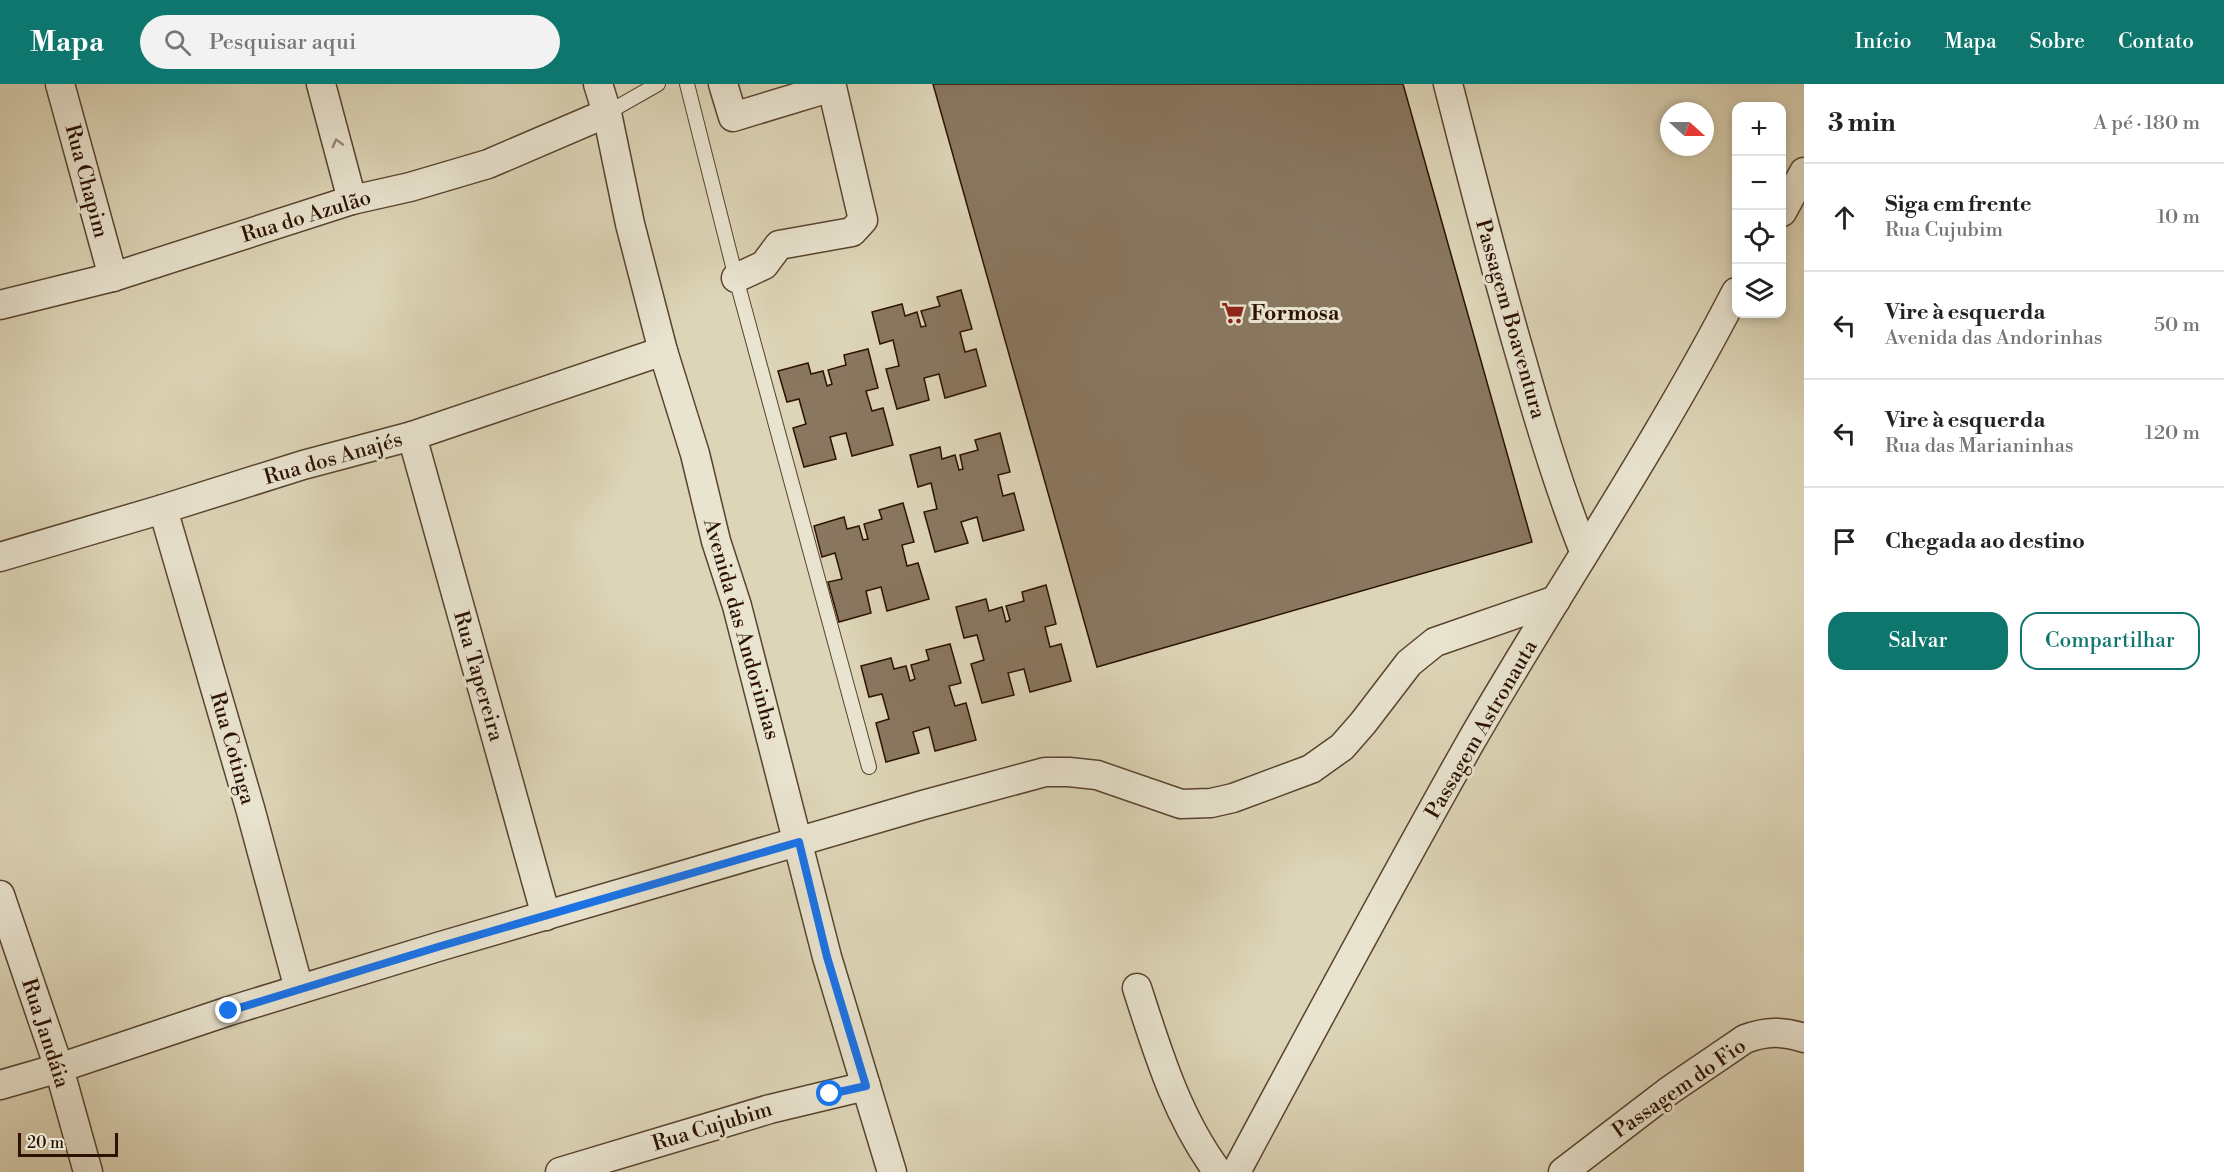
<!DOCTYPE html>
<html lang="pt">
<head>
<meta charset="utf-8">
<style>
  :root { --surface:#fff; --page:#f2f2f2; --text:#222; --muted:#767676; --line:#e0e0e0; --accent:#0f766e }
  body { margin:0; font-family:"Libre Bodoni",serif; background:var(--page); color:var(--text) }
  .controls { position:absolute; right:18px; top:18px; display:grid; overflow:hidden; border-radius:12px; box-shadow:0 3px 9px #0003 }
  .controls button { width:54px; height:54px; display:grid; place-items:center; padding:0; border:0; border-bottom:2px solid var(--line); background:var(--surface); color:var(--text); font:30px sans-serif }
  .compass { position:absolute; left:1660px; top:18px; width:54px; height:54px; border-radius:50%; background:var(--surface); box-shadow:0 3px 9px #0003; rotate:111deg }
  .scale { position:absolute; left:18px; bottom:15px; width:100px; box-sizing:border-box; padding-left:6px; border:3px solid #2d1201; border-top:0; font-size:16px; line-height:21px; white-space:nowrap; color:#2d1201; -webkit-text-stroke:4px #e9e4d0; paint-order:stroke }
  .stop { position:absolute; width:18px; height:18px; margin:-14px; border:4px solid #1a73e8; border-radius:50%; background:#fff }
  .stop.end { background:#1a73e8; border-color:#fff; box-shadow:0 2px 6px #0008 }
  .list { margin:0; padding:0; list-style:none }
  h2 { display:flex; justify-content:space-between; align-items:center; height:78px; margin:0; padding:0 24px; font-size:26px }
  h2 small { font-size:20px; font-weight:400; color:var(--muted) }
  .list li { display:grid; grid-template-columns:39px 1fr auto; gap:18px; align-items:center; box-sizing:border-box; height:108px; padding:0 24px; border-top:2px solid var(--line) }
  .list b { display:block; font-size:22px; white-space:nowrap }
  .list p { margin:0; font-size:20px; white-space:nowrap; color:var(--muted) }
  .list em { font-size:20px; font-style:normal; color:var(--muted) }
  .actions { display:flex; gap:12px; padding:18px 24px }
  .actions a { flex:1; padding:14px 0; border:2px solid var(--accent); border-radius:18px; text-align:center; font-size:21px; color:var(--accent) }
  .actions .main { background:var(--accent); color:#fff }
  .icon { flex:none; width:33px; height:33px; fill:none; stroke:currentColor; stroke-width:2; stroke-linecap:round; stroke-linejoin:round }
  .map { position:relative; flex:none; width:1804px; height:1088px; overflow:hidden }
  header { display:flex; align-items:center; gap:36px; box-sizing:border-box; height:84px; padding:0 30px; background:var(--accent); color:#fff }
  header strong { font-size:28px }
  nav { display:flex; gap:33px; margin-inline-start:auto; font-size:21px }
  .search { width:420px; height:54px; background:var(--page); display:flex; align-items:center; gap:15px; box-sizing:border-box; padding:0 21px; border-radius:33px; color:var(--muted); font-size:22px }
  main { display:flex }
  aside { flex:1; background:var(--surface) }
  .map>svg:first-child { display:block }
  .building { fill:#897760; stroke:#2d1201; stroke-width:1.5 }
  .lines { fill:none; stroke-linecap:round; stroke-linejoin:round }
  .lane-casing { stroke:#59432e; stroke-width:16 }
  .street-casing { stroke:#59432e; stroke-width:31 }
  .lane { stroke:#e9e4d0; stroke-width:14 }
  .street { stroke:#e9e4d0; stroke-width:28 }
  .oneway { stroke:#948673 }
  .route { stroke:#1a73e8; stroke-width:8 }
  .labels { text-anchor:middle; stroke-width:6; stroke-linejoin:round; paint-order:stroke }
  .street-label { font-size:21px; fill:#2d1201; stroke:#e9e4d0 }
  .poi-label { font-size:21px; font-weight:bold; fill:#2d1201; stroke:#e9e4d0; text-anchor:start }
</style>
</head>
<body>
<header>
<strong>Mapa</strong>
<div class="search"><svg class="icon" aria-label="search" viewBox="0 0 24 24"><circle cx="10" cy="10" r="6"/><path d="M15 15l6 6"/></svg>Pesquisar aqui</div>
<nav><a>Início</a><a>Mapa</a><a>Sobre</a><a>Contato</a></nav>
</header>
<main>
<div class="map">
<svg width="1804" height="1088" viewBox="0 0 1804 1088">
  <rect width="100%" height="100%" fill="#ddd5b7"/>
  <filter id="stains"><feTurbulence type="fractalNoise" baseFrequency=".00333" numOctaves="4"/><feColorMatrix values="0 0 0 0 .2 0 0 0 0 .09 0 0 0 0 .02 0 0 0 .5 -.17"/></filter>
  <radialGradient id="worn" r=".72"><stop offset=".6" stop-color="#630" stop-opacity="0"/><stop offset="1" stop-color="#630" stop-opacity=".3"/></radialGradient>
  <g class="building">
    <polygon points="933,0 1403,0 1532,458 1097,583"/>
    <polygon points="961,206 972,245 960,248 965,268 976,265 986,302 945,314 939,290 924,294 929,316 897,325 886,285 899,282 893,256 880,260 872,228 902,220 905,232 917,228 921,243 926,242 921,227 940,222 937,213"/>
    <polygon points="868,265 878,304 866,307 872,327 883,324 893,361 852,372 846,349 830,353 836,375 804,383 793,344 806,340 799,315 787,318 778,287 808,279 811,290 823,287 827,302 832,300 828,286 846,281 844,271"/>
    <polygon points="1000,349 1010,388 998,391 1003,412 1014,409 1024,446 983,457 977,433 961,438 968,459 935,468 924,428 937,425 931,399 918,403 910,371 940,363 942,375 955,371 959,386 963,385 960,371 978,366 975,356"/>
    <polygon points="903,419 914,458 902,461 907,482 918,479 929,515 887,527 881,503 866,507 871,529 839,538 828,498 842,495 835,469 822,473 814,442 844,433 847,445 859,442 863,456 868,455 864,440 882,435 879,426"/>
    <polygon points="1046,501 1056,540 1045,543 1050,563 1061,560 1071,597 1030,608 1024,585 1008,589 1014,611 982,619 971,580 984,576 977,551 964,554 956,523 986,515 989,527 1002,523 1006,538 1010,536 1006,522 1024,517 1022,508"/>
    <polygon points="950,560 961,599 949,602 955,622 966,619 976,656 935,667 929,643 913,648 919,669 886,678 876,639 889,635 882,610 869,613 861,582 891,574 894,585 906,582 910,597 915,595 911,581 929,576 926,566"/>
  </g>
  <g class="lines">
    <g class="lane-casing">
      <g id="lane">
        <polyline points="687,0 736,194 869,683"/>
        <polyline points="607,29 658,0"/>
      </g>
    </g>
    <g class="street-casing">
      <g id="street">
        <polyline points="60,0 113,193"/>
        <polyline points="321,0 352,116"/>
        <polyline points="598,0 607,29 630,140 663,267 695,370 716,457 737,522 827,873 892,1088"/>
        <polyline points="723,0 733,33 832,3 863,136 852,148 779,161 764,181 736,194"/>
        <path d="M1448 0C1472 93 1495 185 1522 277 1540 341 1559 405 1584 467"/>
        <polyline points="1782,128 1804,88"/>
        <polyline points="0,221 113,193 352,116 410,103 488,80 607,29"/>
        <polyline points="412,352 546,832"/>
        <polyline points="163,425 250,724 299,905"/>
        <polyline points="0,473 163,425 303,381 412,352 663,267"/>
        <polyline points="0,811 59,984 88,1088"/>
        <path d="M1137 904C1158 969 1177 1033 1218 1088"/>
        <polyline points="0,1001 59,984 229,927 441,862 923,721 1045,688 1069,688 1097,691 1181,720 1211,719 1233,714 1311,685 1342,663 1363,639 1409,579 1435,558 1556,516"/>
        <polyline points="560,1088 770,1025 866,1002"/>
        <path d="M1236 1088C1313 944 1390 801 1470 659 1557 508 1656 363 1736 208"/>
        <path d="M1563 1088 1670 1006 1745 955C1766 947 1783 947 1804 954"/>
      </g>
    </g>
    <use href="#lane" class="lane"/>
    <use href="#street" class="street"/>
  </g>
  <defs><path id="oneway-chevron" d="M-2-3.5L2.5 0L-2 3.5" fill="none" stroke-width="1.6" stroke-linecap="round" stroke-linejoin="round" transform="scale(1.5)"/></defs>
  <use class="oneway" href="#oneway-chevron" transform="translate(337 59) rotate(-105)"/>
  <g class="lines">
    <polyline class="route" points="229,927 441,862 799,758 827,873 866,1002 830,1010"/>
  </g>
  <defs>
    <g id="supermarket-bare" transform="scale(1.8)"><path d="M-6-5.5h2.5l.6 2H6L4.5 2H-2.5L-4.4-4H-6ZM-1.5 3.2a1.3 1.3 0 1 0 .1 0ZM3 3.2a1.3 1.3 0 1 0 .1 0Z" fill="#8f2418" stroke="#e9e4d0" stroke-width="2.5" paint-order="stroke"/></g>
  </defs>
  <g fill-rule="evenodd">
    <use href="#supermarket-bare" x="1233" y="229"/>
  </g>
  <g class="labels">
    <g class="street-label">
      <text transform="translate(87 97) rotate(75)" y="7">Rua Chapim</text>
      <text transform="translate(306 132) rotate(-17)" y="7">Rua do Azulão</text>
      <text transform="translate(1511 235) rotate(74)" y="7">Passagem Boaventura</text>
      <text transform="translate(333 374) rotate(-16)" y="7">Rua dos Anajés</text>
      <text transform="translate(742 545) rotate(74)" y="7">Avenida das Andorinhas</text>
      <text transform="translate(479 592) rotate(74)" y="7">Rua Tapereira</text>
      <text transform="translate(1481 645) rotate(-60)" y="7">Passagem Astronauta</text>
      <text transform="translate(233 664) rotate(74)" y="7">Rua Cotinga</text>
      <text transform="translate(46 949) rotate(72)" y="7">Rua Jandáia</text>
      <text transform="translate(1679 1004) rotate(-35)" y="7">Passagem do Fio</text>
      <text transform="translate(712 1042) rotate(-17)" y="7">Rua Cujubim</text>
    </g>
    <g class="poi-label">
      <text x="1251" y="236">Formosa</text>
    </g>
  </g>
  <rect width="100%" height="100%" filter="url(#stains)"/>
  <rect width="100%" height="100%" fill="url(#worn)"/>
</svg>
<div class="controls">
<button>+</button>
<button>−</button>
<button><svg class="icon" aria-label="locate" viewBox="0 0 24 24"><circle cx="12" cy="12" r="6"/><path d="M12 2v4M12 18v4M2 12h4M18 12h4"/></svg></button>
<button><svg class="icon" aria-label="layers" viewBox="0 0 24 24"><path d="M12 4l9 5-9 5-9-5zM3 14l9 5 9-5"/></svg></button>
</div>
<svg class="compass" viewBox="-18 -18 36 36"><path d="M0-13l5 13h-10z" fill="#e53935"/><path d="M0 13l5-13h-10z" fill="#767676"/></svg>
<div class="scale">20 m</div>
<div class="stop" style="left:830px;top:1010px"></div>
<div class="stop end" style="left:229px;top:927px"></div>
</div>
<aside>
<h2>3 min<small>A pé · 180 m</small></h2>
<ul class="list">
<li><svg class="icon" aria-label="ahead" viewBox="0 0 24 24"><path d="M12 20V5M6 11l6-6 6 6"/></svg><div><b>Siga em frente</b><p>Rua Cujubim</p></div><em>10 m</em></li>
<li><svg class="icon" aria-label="left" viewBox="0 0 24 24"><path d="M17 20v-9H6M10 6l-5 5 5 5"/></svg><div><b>Vire à esquerda</b><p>Avenida das Andorinhas</p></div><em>50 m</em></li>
<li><svg class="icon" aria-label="left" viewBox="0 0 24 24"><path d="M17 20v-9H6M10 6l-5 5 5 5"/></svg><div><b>Vire à esquerda</b><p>Rua das Marianinhas</p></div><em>120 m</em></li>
<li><svg class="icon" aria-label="arrive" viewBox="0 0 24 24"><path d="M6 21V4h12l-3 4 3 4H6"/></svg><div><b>Chegada ao destino</b></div></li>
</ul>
<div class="actions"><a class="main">Salvar</a><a>Compartilhar</a></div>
</aside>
</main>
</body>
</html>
